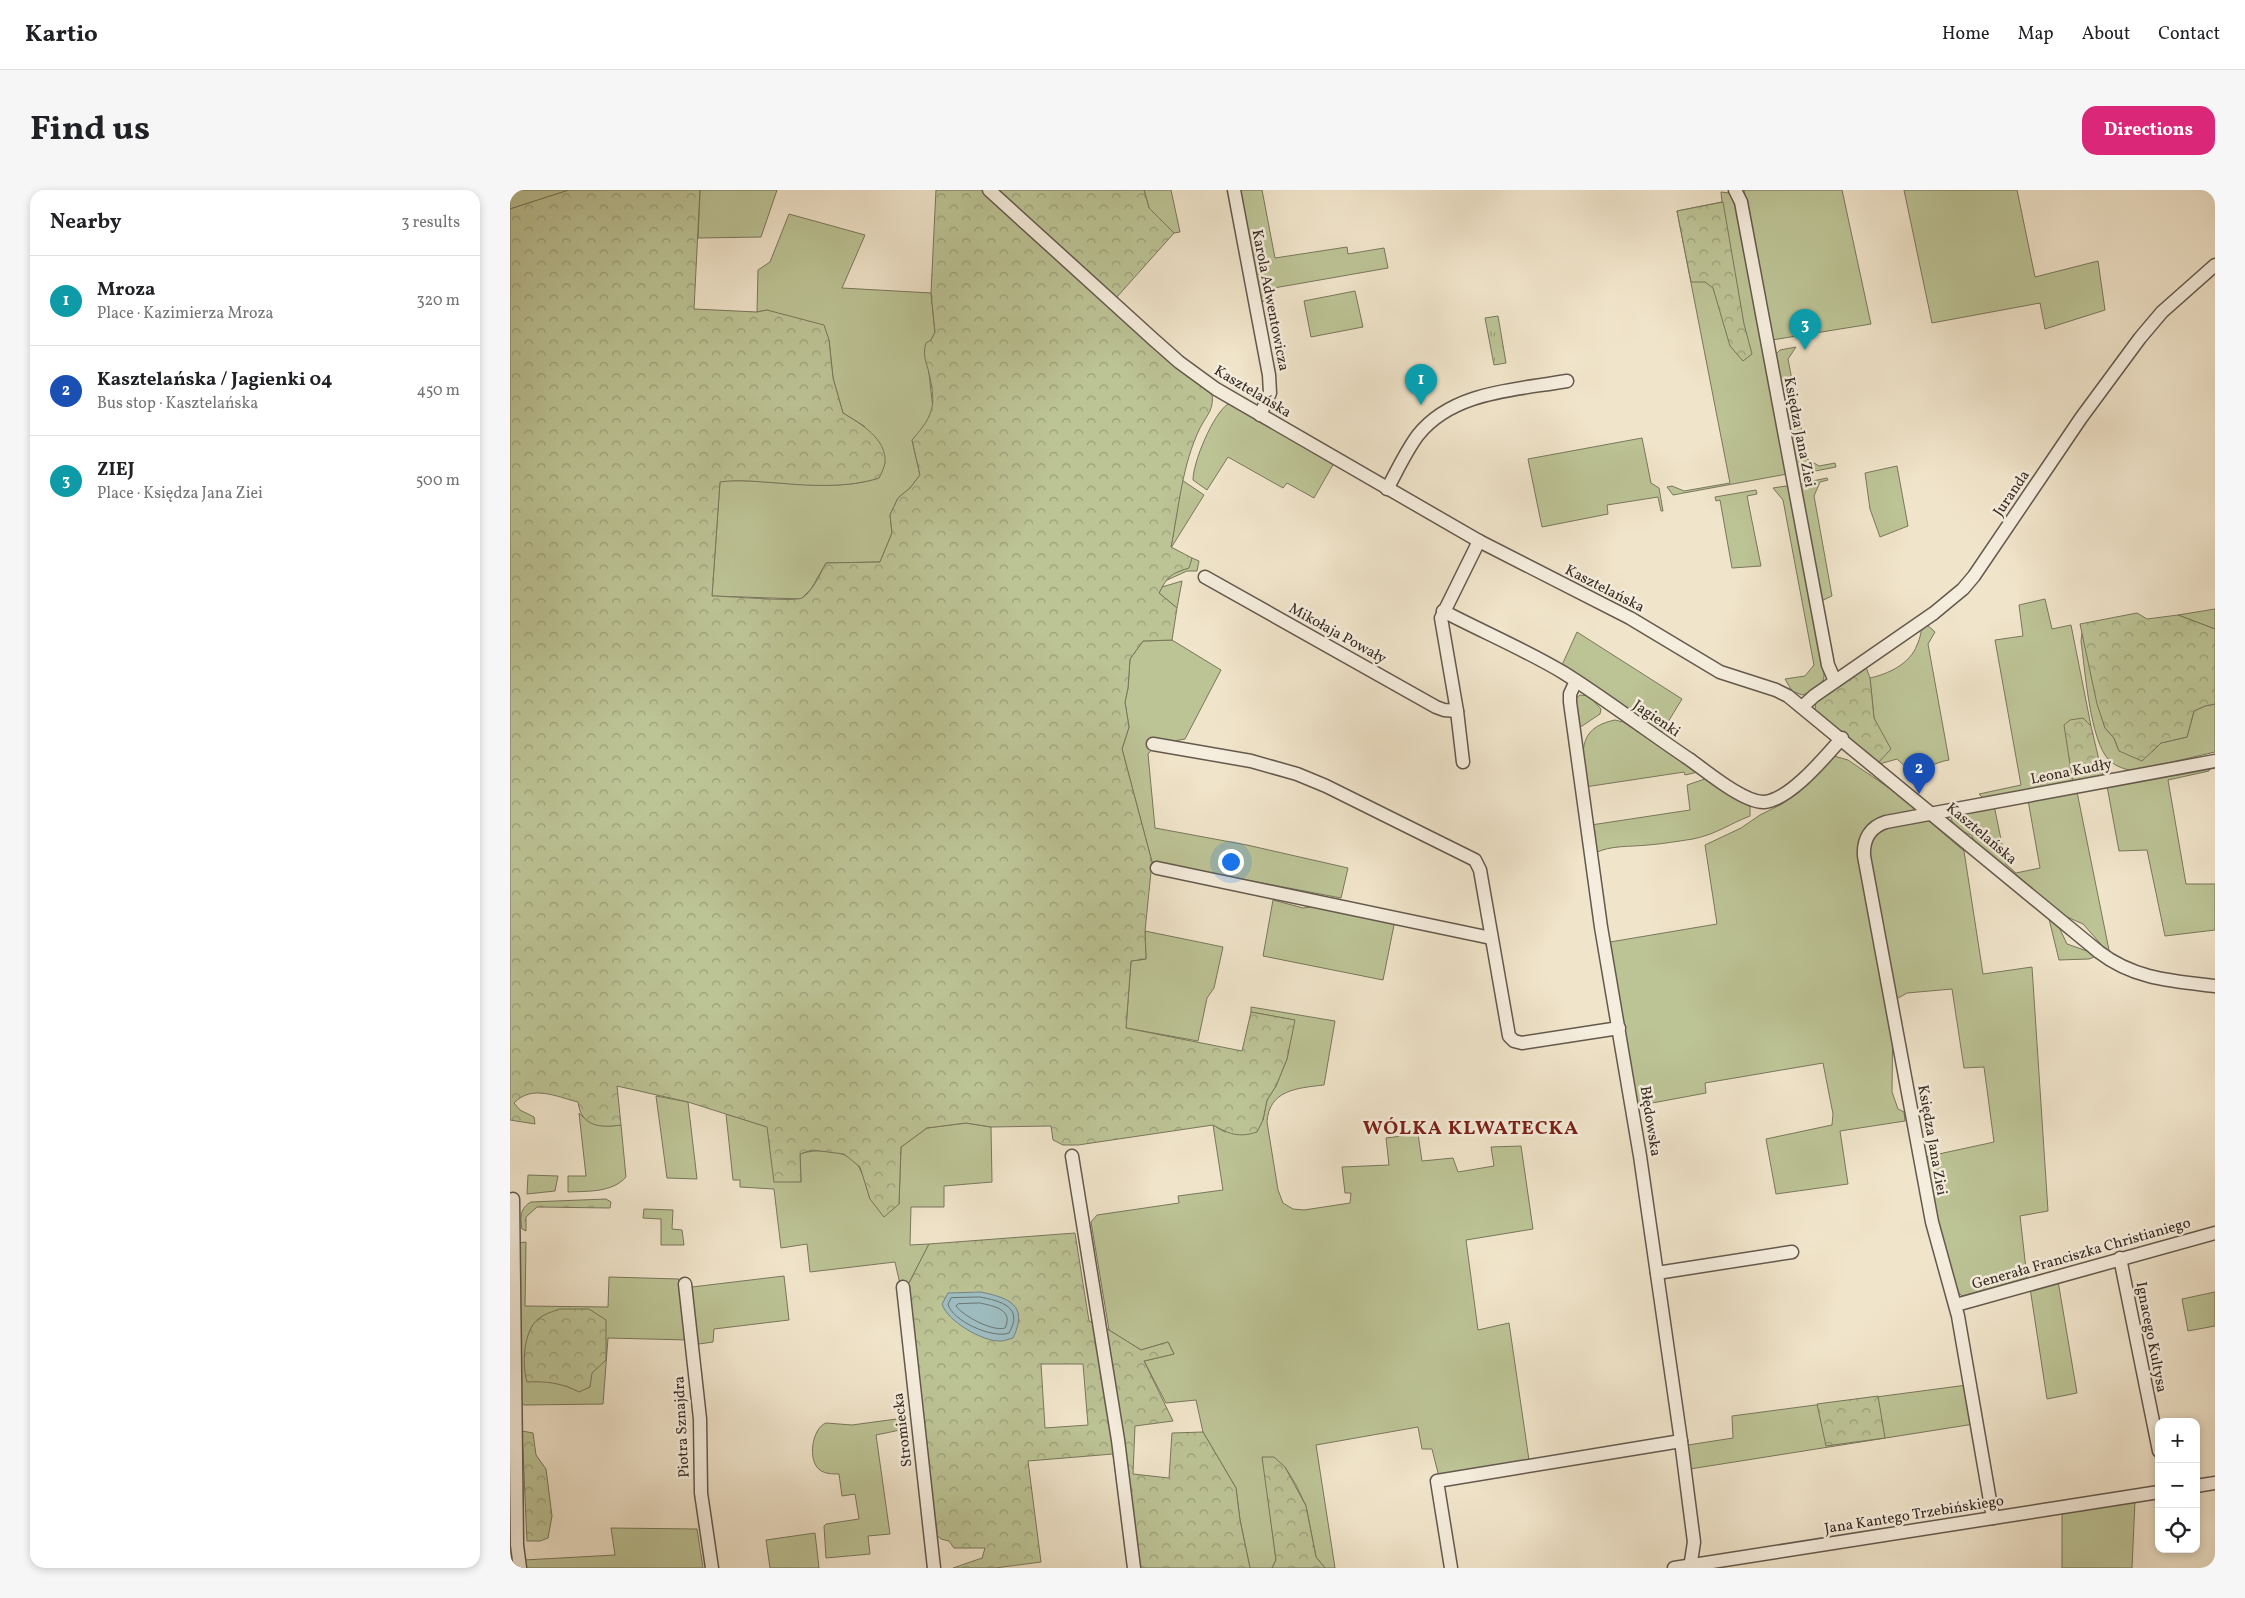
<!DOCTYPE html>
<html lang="en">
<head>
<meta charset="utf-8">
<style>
  :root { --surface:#fff; --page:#f6f6f6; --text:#202124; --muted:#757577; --line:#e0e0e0; --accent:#db2777 }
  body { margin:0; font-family:Vollkorn,serif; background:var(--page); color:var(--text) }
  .controls { position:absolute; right:15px; bottom:15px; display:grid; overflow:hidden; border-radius:10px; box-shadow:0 2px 8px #0003 }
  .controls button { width:45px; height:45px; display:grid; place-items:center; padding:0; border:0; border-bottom:1px solid var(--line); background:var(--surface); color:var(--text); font:25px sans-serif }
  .you { position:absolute; left:720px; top:671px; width:18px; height:18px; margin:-12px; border:4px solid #fff; border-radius:50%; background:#1a73e8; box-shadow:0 0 0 8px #1a73e833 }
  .badge { display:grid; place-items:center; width:32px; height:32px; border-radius:50%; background:var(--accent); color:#fff; font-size:16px; font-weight:700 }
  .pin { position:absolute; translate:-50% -41px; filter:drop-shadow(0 1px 2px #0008) }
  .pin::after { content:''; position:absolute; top:26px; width:18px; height:15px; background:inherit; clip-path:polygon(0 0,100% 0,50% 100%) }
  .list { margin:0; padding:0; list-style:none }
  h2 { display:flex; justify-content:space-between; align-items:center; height:65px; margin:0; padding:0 20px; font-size:21px }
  h2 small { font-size:16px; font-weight:400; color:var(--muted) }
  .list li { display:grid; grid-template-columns:32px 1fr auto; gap:15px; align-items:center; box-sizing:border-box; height:90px; padding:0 20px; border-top:1px solid var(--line) }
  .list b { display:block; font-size:19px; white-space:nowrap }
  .list p { margin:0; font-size:16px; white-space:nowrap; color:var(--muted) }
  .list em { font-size:16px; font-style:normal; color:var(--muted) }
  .icon { flex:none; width:28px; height:28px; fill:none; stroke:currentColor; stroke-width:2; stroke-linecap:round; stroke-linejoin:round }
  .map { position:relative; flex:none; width:1705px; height:1378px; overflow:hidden; border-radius:15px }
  header { display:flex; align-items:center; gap:30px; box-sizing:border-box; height:70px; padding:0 25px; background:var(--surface); border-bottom:1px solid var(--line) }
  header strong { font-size:24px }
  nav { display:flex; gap:28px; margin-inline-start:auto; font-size:18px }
  .intro { display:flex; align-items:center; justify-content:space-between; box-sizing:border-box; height:120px; padding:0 30px }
  h1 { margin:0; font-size:35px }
  .button { padding:12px 22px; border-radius:15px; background:var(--accent); color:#fff; font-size:18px; font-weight:700 }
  main { display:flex; gap:30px; padding:0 30px }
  aside { flex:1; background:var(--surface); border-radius:15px; box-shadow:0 2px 8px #0003 }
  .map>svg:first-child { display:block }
  .green { fill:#bcc395; stroke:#79775c }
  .forest { fill:url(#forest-crowns); stroke:#79775c; fill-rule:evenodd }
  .park { fill:url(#park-tufts); stroke:#79775c }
  .water { fill:#9ebcc0; stroke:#748281 }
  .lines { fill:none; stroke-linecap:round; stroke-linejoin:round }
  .shore { stroke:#6a7472; stroke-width:1 }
  .minor-casing { stroke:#64594d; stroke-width:15 }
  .minor { stroke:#f5eddd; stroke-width:12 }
  .labels { text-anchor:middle; stroke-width:5; stroke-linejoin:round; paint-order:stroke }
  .street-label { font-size:15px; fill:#362b23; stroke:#f5eddd }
  .district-label { font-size:20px; font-weight:bold; letter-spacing:1px; fill:#7a1f14; stroke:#f5eddd }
</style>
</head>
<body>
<header>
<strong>Kartio</strong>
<nav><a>Home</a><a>Map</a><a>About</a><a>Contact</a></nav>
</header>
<div class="intro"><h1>Find us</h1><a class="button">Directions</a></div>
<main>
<aside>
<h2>Nearby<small>3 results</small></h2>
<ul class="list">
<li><span class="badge" style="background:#0f9aa8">1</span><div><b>Mroza</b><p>Place · Kazimierza Mroza</p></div><em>320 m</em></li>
<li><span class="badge" style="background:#1a4fb4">2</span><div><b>Kasztelańska / Jagienki 04</b><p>Bus stop · Kasztelańska</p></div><em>450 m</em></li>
<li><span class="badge" style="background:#0f9aa8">3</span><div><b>ZIEJ</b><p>Place · Księdza Jana Ziei</p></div><em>500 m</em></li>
</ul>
</aside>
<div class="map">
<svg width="1705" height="1378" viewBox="0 0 1705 1378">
  <defs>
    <pattern id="forest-crowns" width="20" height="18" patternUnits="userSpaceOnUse" patternTransform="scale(1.25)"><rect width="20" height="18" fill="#bcc395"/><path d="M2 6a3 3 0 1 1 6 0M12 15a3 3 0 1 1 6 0" fill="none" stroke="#9a9f79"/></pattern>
    <pattern id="park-tufts" width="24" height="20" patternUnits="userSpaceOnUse" patternTransform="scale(1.25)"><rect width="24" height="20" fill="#bcc395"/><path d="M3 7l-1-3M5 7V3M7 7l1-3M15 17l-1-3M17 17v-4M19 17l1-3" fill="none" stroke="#9a9f79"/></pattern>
  </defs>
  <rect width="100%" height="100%" fill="#f0e4ca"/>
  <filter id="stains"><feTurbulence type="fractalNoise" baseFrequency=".004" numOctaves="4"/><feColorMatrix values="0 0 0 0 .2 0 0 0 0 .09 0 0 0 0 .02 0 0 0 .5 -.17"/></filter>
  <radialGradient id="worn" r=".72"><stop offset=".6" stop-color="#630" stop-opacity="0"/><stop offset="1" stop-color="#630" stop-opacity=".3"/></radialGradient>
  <g class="green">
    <polygon points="0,0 59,0 0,19"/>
    <polygon points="190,0 267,0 251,47 188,48"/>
    <polygon points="634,0 661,0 670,42 664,43 639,18"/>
    <polygon points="727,0 752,0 765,68 837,57 838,64 874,58 878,78 764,98 756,111 749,112"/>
    <polygon points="1234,0 1332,0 1361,134 1262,150"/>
    <polygon points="1394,0 1507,0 1525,87 1588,71 1595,120 1535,139 1530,113 1422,133"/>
    <polygon points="1211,2 1219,3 1226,10 1277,284 1163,305 1157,297 1162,296 1174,301 1220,293 1167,21 1212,12"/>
    <path d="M279 24 355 45 332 98 421 103 425 143 421 150 419 183 423 219 414 237 402 250 410 285 400 298 388 308 380 325 382 343 370 372 316 373 301 399 291 409 202 406 210 291C262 288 319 304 369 288L375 273 354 236 333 223 323 188 319 150 257 120 247 122 248 80 260 72Z"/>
    <polygon points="845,101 853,137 801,147 794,111"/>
    <polygon points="1286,157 1278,169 1297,269 1309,276 1325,273 1326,277 1290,284 1288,284 1265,165 1270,160"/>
    <path d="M718 214H724L824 273 804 308 777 293 773 298 718 267 697 300 683 290C683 272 703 224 718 214Z"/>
    <polygon points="1132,248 1141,293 1149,298 1153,321 1151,321 1148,307 1097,315 1098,324 1032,337 1018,269"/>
    <polygon points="1387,276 1398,336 1370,347 1360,319 1355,283"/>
    <polygon points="1317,288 1318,290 1310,292 1304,306 1322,406 1311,411 1291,296 1293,293"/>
    <polygon points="672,290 694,305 661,358"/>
    <path d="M1276 296 1280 300 1314 484C1315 495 1302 502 1292 505L1282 501 1275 489 1295 486 1304 475 1273 310 1263 298Z"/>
    <polygon points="1246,300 1247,304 1237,306 1251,376 1222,378 1210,310 1206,311 1205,307"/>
    <polygon points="682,368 689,371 687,381 677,381 655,391 664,383 678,378"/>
    <polygon points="672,391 667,418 649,403 652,397"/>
    <polygon points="1535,409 1542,439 1561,435 1581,536 1572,528 1563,594 1473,608 1469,604 1511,595 1485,450 1513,446 1509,415"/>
    <polygon points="1705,419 1705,439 1668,425"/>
    <path d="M1415 433 1425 442 1418 454 1439 570C1425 572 1414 581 1400 581L1387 569 1366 575 1372 568 1370 542 1364 528 1360 488C1378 484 1400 474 1407 455 1411 447 1410 441 1415 433Z"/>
    <polygon points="1067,442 1172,509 1150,545 1052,475"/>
    <path d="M1572 443 1595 538 1604 548 1609 561H1643L1651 553 1677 547 1684 521 1695 516 1705 514V562L1623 581C1615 579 1606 577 1599 570 1580 551 1575 479 1571 451Z"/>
    <polygon points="662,450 711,480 675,549 664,551 659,561 643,558 638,564 645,638 737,655 838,678 831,708 642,672 612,559 619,537 615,512 618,498 620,469 633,451"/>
    <polygon points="1070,505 1079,506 1091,519 1090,524 1066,540 1066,508"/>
    <path d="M1105 530 1113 532 1188 582 1175 585 1174 582 1075 597C1073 565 1065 538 1105 530Z"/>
    <polygon points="1324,566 1338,570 1385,602 1454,661 1473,784 1522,777 1538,1021 1510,1026 1517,1088 1452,1106 1447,1101 1428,1039 1415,967 1484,952 1474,877 1454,878 1442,799 1397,803 1383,811 1382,902 1388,919 1394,922 1395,931 1330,941 1338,994 1266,1004 1256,949 1322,935 1323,924 1313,873 1195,893 1196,903 1126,916 1105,800 1100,752 1207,734 1195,655 1231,638 1250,625 1272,614 1286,603 1317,570"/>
    <polygon points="1700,575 1699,581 1658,590 1676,694 1705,694 1705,740 1655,746 1637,660 1609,661 1597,596"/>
    <path d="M1195 589 1240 614V626C1219 634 1207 644 1183 649 1169 651 1152 654 1138 655 1120 657 1101 655 1085 663L1081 635 1180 620 1177 595Z"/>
    <path d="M1567 602 1599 760 1597 761 1573 734 1555 726 1465 652 1461 645C1451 641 1446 640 1441 629L1447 623 1484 615 1496 674 1506 683 1530 678 1518 610Z"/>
    <polygon points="763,710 793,718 808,716 885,730 873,790 753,766"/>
    <polygon points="1539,729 1548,735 1557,754 1577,761 1584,767 1579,769 1549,770"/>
    <polygon points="635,741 713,757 704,798 697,808 688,851 616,838 621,771 636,769"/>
    <path d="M741 817 825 831 814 895C787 898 759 900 757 932L768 1000 773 1013 783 1019 794 1020 840 1013 841 1003H835L832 977 879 975 876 948 908 944 912 971 943 968 948 982 984 976 981 957 1011 956 1023 1039 956 1050 968 1140 999 1133 1019 1270 929 1287 922 1259H912L908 1237 806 1255 825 1378H815L806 1367 796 1316 786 1295 775 1277 753 1267 766 1370 762 1378H740L730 1330 726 1298 693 1242 686 1210 656 1213 634 1171 664 1164 658 1152 631 1160 599 1140 581 1032 587 1025 669 1013 668 1006 713 1000 703 935 715 942 753 930 757 910 766 896 777 869 784 830 741 822Z"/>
    <polygon points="146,906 178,912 187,989 157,988"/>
    <path d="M69 923C82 937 93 937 111 935L116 987C102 1003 77 1001 58 1002V986H76Z"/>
    <path d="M216 924 258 937 291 992 290 964C307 958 341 959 350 979 355 988 357 1000 360 1009L389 1014 391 957 417 938 456 933 481 937 482 992 434 996V1017H401L400 1055 419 1054 398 1095 390 1094 385 1072 300 1082 297 1054 271 1058 264 999 230 997V990H223Z"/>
    <polygon points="18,985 48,986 45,1001 17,1004"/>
    <polygon points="134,1019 163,1020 162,1039 172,1040 174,1055 151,1055 151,1029 133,1028"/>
    <polygon points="16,1052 15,1116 98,1117 99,1087 169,1089 178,1150 98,1148 93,1214 14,1215 9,1211 8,1053"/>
    <polygon points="274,1086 279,1130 204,1139 203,1152 189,1154 186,1144 182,1097"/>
    <polygon points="1548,1091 1567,1203 1537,1209 1520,1098"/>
    <polygon points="1705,1102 1705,1136 1678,1141 1672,1109"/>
    <polygon points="1457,1195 1464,1234 1180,1279 1178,1255 1223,1248 1222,1226"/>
    <path d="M394 1228 395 1239 366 1245 380 1344 358 1346 360 1364 316 1368 314 1336 316 1334 349 1329 345 1304 332 1306 329 1284C323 1284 315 1284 310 1280 297 1271 302 1238 316 1233L342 1235Z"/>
    <polygon points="1625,1311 1622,1378 1552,1378 1552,1323"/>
    <polygon points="101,1338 187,1339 193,1378 15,1378 14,1370 105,1365"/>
    <polygon points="305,1343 309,1378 260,1378 256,1350"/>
  </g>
  <g class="forest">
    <path d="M59 0H190L184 119 247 122 257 120 314 135 319 150 323 188 333 223C351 234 377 249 375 273 374 278 371 284 369 288 338 298 300 296 268 293 249 292 229 289 210 292L202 406C216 406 285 412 292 408 303 401 310 384 316 373L370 372 382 343 380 325 388 308 400 298 410 285 402 250C426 223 426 213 418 179 415 170 413 162 416 153L421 150 425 142 421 103 426 0H634L639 18 664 43 598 117 661 171 702 203C704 220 698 223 690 238 672 275 669 317 661 357L682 368 679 378C660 384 658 386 649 403L667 418 662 450 633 451 620 469 618 498 615 512 619 537 612 559 642 672 635 741 636 769 621 771 616 838 732 861 741 822 785 830 777 869 766 896 757 910 753 930 747 942C729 948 719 944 703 935L568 955H553L543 950 541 936 481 937 456 933 417 938 391 957 389 1014 374 1027 360 1009 350 977 334 964 302 960 290 964 291 992H264L257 937 178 912 107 896 111 935C91 938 71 937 68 912 47 907 22 894 4 913L10 920 24 927 25 934 0 930V19Z"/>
    <polygon points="1213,12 1234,134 1242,164 1233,171 1220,156 1203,98 1195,92 1181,92 1167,21"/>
    <polygon points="1627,423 1637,429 1668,425 1705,439 1705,514 1695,516 1684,521 1677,547 1651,553 1632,571 1609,561 1604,548 1595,538 1587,514 1570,434"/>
    <polygon points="1356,477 1360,488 1364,528 1381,559 1366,575 1305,521 1306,510"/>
    <polygon points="1573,528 1581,536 1593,587 1563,594 1554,535 1560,530"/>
    <path d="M96 1009 101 1012 100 1018 27 1017 16 1027V1041L12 1039C10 1027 10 1018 21 1012Z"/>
    <path d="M565 1043 579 1131 599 1140 631 1160 658 1152 664 1164 634 1171 663 1231 625 1236 623 1284 659 1288 662 1243 693 1242 726 1298 730 1330 740 1378H627L624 1362 616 1363 603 1264 518 1271 531 1372 485 1378H443L472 1368 475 1358H444L439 1351 431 1349 423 1342 398 1095 419 1054ZM531 1174H573L578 1235 535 1238Z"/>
    <path d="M49 1119H79L96 1130V1170L82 1183 80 1197 69 1202C52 1193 36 1191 17 1192 12 1175 13 1142 28 1129 34 1124 42 1122 49 1119Z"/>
    <polygon points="1368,1206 1375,1248 1316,1256 1307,1214"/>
    <polygon points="12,1241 23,1243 26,1265 36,1279 42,1326 38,1348 30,1351 17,1351"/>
    <polygon points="752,1267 764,1267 775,1277 796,1316 806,1367 815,1378 762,1378 766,1370"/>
  </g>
  <polygon class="park" points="988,126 996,173 984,175 975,128"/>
  <path class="water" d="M471 1102C499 1108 519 1115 503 1148 499 1149 494 1151 491 1151 473 1152 437 1131 432 1114L438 1103Z"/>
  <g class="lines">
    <g class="shore">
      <path d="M470 1107C491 1111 514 1117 499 1143 483 1149 442 1131 438 1114L441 1108Z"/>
      <path d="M470 1113C483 1116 504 1119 495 1138 483 1142 453 1126 446 1116L448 1114Z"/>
    </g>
    <g class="minor-casing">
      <g id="minor">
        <path d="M479 0 643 149 669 172 706 199 969 351 1120 428 1210 482 1266 500 1278 506 1589 762C1624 789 1662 791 1705 796"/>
        <polyline points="724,0 759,185 760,203 750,225"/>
        <polyline points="1225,0 1231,12 1318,475 1325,491"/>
        <path d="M877 299C887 281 896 261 908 245 943 201 1006 200 1057 191"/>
        <polyline points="695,387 926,517 934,520 947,521"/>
        <path d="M933 421C973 442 1016 460 1054 483 1097 510 1137 541 1179 569 1196 581 1234 613 1254 612 1280 610 1315 567 1332 548"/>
        <polyline points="1066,491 1060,504 1060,512 1091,737 1130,966 1171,1251 1184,1352 1180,1378"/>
        <polyline points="1292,517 1304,506 1424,423 1453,399 1464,386 1571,228 1630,148 1652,122 1705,75"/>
        <polyline points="643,554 741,571 787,584 816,596 965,670 970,680 999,846 1004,851 1012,853 1109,838"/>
        <polyline points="953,572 947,521 931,428 969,351"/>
        <polyline points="647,678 981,748"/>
        <polyline points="562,966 608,1250 624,1378"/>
        <polyline points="3,1009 7,1355 10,1378"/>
        <polyline points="1610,1068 1649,1261"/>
        <polyline points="1147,1083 1282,1062"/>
        <polyline points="175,1094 190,1229 191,1303 202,1378"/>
        <polyline points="393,1097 424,1378"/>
        <polyline points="1446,1115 1705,1043"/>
        <polyline points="1686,1296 1705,1293"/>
        <path d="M1483 1328 1448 1126 1422 1032 1354 666C1353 649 1360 637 1376 632L1705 571"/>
        <polyline points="941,1378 927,1291 1171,1251"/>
        <polyline points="1164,1378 1649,1302"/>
      </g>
    </g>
    <use href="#minor" class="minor"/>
  </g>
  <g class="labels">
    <g class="street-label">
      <text transform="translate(761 110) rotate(79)" y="5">Karola Adwentowicza</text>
      <text transform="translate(743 201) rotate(31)" y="5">Kasztelańska</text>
      <text transform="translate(1290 242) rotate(79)" y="5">Księdza Jana Ziei</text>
      <text transform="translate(1501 303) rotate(-56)" y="5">Juranda</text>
      <text transform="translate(1095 398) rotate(27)" y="5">Kasztelańska</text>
      <text transform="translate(828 443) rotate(29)" y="5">Mikołaja Powały</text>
      <text transform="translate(1147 528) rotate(34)" y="5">Jagienki</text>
      <text transform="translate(1561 581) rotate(-11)" y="5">Leona Kudły</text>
      <text transform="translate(1472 643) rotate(40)" y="5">Kasztelańska</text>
      <text transform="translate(1141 931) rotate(81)" y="5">Błędowska</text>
      <text transform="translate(1423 950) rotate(80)" y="5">Księdza Jana Ziei</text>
      <text transform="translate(1571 1063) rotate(-16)" y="5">Generała Franciszka Christianiego</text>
      <text transform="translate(1642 1147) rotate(79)" y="5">Ignacego Kultysa</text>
      <text transform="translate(171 1237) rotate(-93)" y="5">Piotra Sznajdra</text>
      <text transform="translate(392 1240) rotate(-97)" y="5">Stromiecka</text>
      <text transform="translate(1404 1324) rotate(-9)" y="5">Jana Kantego Trzebińskiego</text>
    </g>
    <g class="district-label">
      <text x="961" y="944">WÓLKA KLWATECKA</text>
    </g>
  </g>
  <rect width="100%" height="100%" filter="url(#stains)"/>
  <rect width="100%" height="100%" fill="url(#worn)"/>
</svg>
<div class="controls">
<button>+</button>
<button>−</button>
<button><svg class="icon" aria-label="locate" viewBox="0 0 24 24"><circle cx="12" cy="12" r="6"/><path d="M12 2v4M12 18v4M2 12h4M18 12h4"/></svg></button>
</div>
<div class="you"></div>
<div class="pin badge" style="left:911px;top:215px;background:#0f9aa8">1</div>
<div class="pin badge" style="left:1409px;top:604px;background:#1a4fb4">2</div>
<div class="pin badge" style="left:1295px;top:160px;background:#0f9aa8">3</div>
</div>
</main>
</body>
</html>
